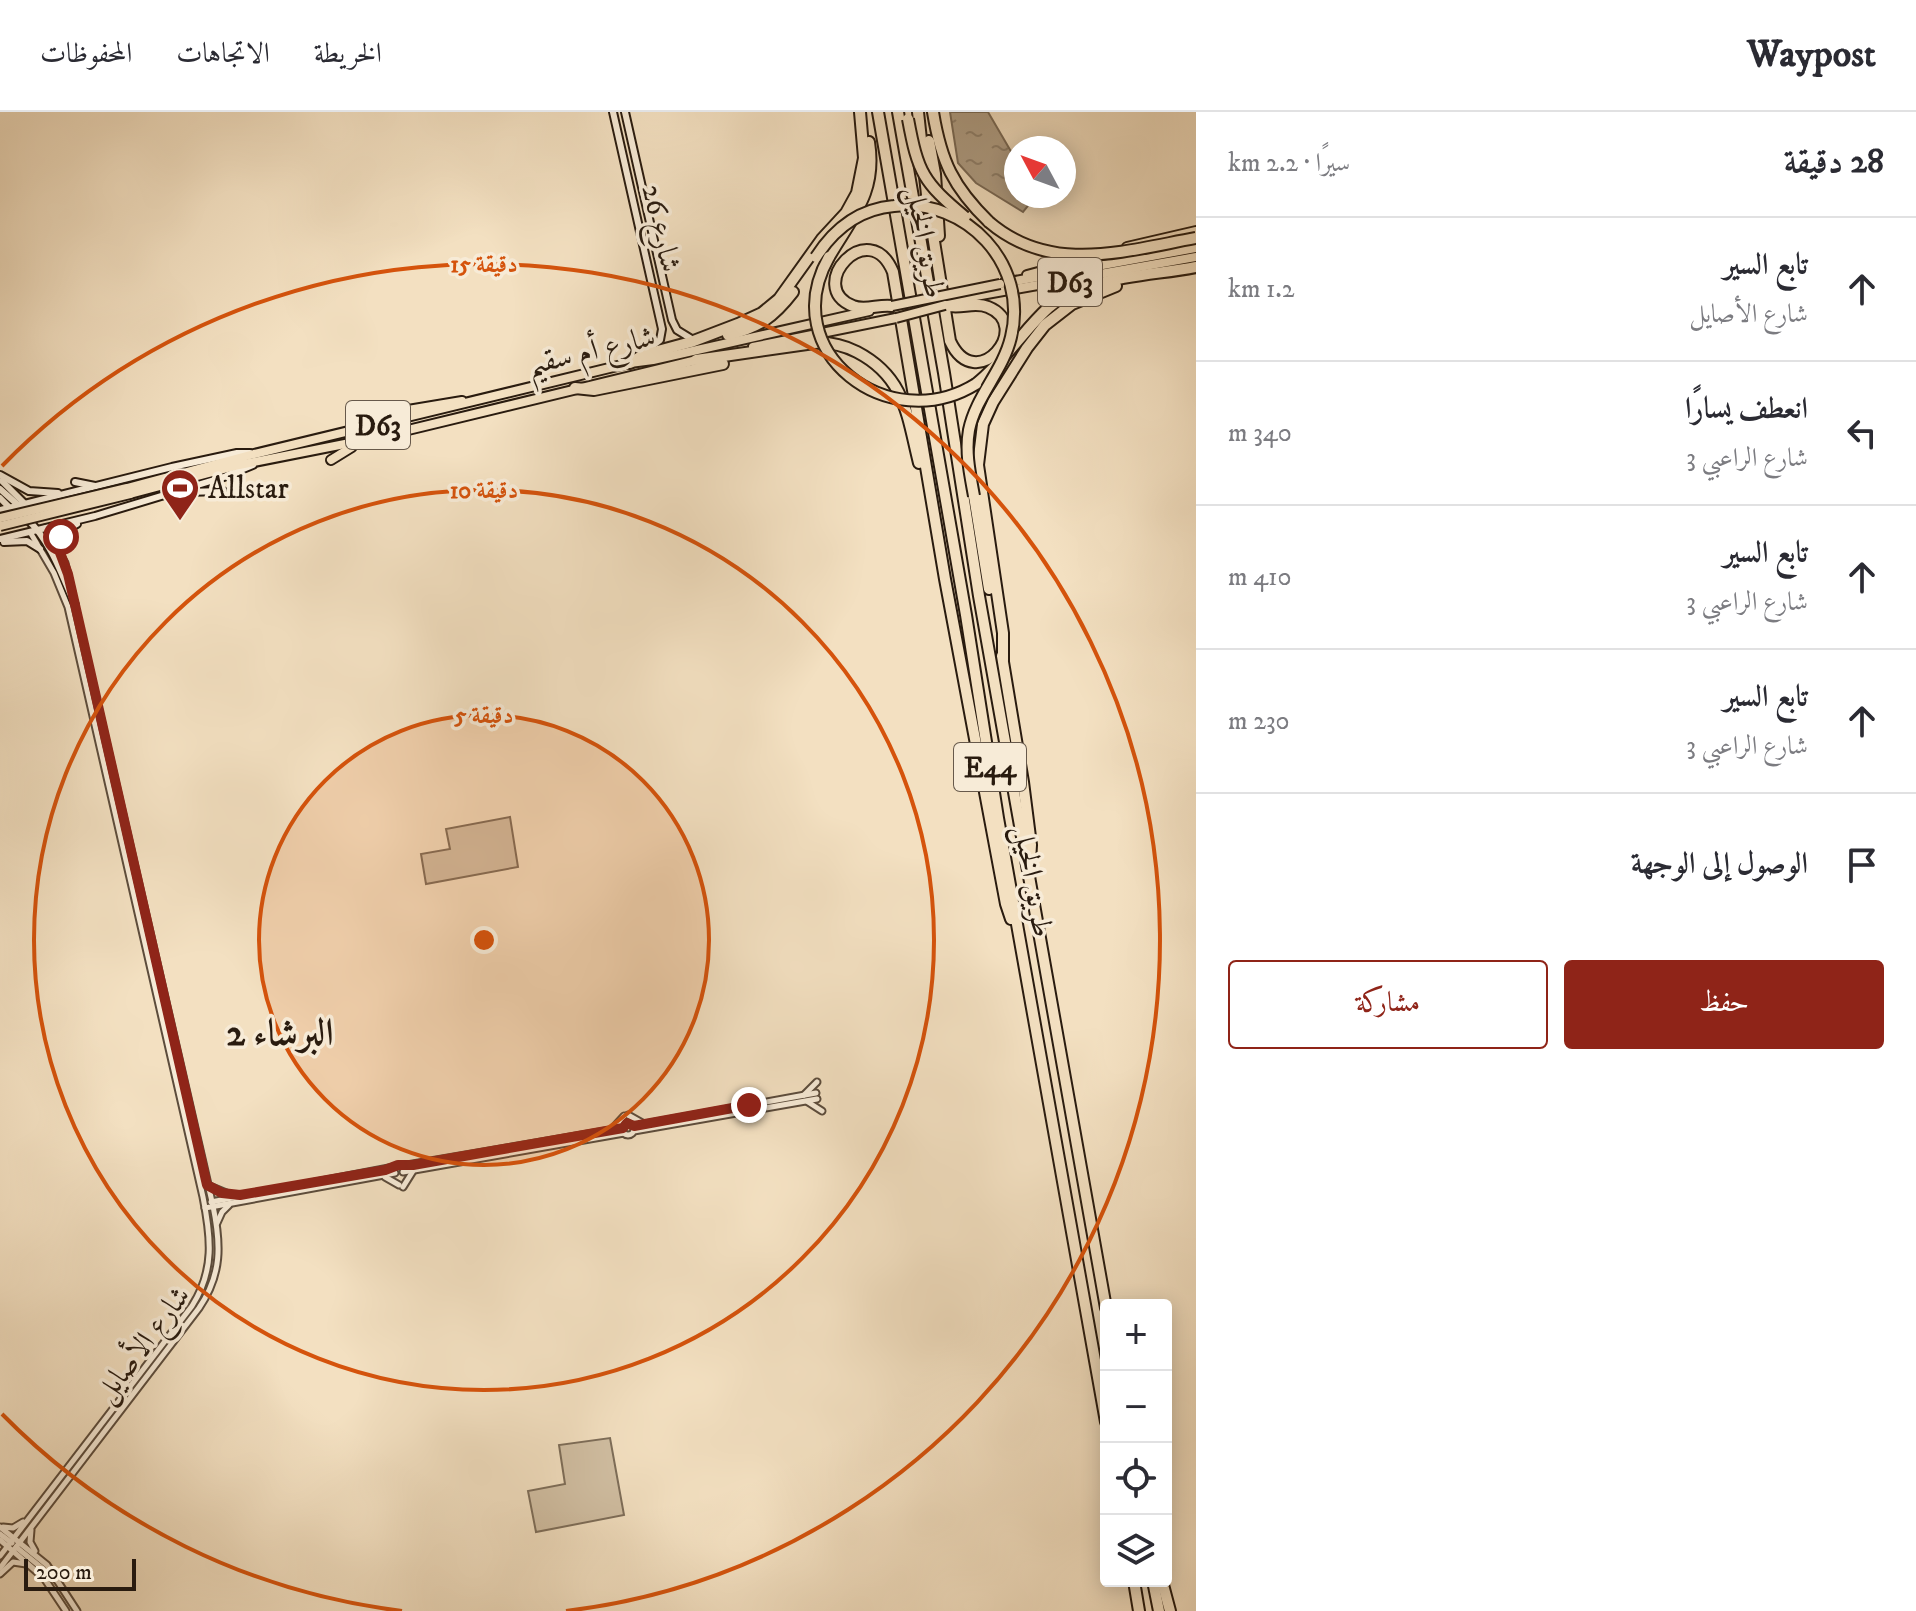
<!DOCTYPE html>
<html lang="ar">
<head>
<meta charset="utf-8">
<style>
  :root { --surface:#fff; --page:#f2f2f3; --text:#2b2b33; --muted:#7c7c81; --line:#e1e1e2; --accent:#8f2418 }
  body { margin:0; font-family:"IM FELL DW Pica",Amiri,serif; background:var(--page); color:var(--text); direction:rtl }
  .controls { position:absolute; right:24px; bottom:24px; display:grid; overflow:hidden; border-radius:8px; box-shadow:0 4px 20px #0003 }
  .controls button { width:72px; height:72px; display:grid; place-items:center; padding:0; border:0; border-bottom:2px solid var(--line); background:var(--surface); color:var(--text); font:40px sans-serif }
  .compass { position:absolute; left:1004px; top:24px; width:72px; height:72px; border-radius:50%; background:var(--surface); box-shadow:0 4px 20px #0003; rotate:311deg }
  .scale { position:absolute; left:24px; bottom:20px; width:112px; box-sizing:border-box; padding-left:8px; border:4px solid #291b0f; border-top:0; font-size:22px; line-height:28px; white-space:nowrap; color:#291b0f; -webkit-text-stroke:6px #f7ebd7; paint-order:stroke }
  .stop { position:absolute; width:24px; height:24px; margin:-18px; border:6px solid #8f2418; border-radius:50%; background:#fff }
  .stop.end { background:#8f2418; border-color:#fff; box-shadow:0 2px 8px #0008 }
  .list { margin:0; padding:0; list-style:none }
  h2 { display:flex; justify-content:space-between; align-items:center; height:104px; margin:0; padding:0 32px; font-size:34px }
  h2 small { font-size:26px; font-weight:400; color:var(--muted) }
  .list li { display:grid; grid-template-columns:52px 1fr auto; gap:24px; align-items:center; box-sizing:border-box; height:144px; padding:0 32px; border-top:2px solid var(--line) }
  .list b { display:block; font-size:30px; white-space:nowrap }
  .list p { margin:0; font-size:26px; white-space:nowrap; color:var(--muted) }
  .list em { font-size:26px; font-style:normal; color:var(--muted) }
  .actions { display:flex; gap:16px; padding:24px 32px }
  .actions a { flex:1; padding:18px 0; border:2px solid var(--accent); border-radius:8px; text-align:center; font-size:28px; color:var(--accent) }
  .actions .main { background:var(--accent); color:#fff }
  .icon { flex:none; width:44px; height:44px; fill:none; stroke:currentColor; stroke-width:2; stroke-linecap:round; stroke-linejoin:round }
  .map { position:relative; flex:none; width:1196px; height:1499px; overflow:hidden; direction:ltr }
  header { display:flex; align-items:center; gap:48px; box-sizing:border-box; height:112px; padding:0 40px; background:var(--surface); border-bottom:2px solid var(--line) }
  header strong { font-size:38px }
  nav { display:flex; gap:44px; margin-inline-start:auto; font-size:28px }
  main { display:flex }
  aside { flex:1; background:var(--surface) }
  .map>svg:first-child { display:block }
  .park { fill:#d1bfa3; stroke:#7d6d59; stroke-width:2 }
  .water { fill:url(#water-ripples); stroke:#796955; stroke-width:2 }
  .lines { fill:none; stroke-linecap:round; stroke-linejoin:round }
  .tertiary-casing { stroke:#5c4c3c; stroke-width:9 }
  .secondary-casing { stroke:#291b0f; stroke-width:10 }
  .primary-casing { stroke:#291b0f; stroke-width:12 }
  .motorway-casing { stroke:#291b0f; stroke-width:14 }
  .tertiary { stroke:#f7ebd7; stroke-width:5 }
  .secondary { stroke:#f7ebd7; stroke-width:6 }
  .primary { stroke:#f3e0c1; stroke-width:8 }
  .motorway { stroke:#f3e0c1; stroke-width:10 }
  .primary-bridge-casing { stroke:#291b0f; stroke-width:12; stroke-linecap:butt }
  .motorway-bridge-casing { stroke:#291b0f; stroke-width:14; stroke-linecap:butt }
  .primary-bridge { stroke:#f3e0c1; stroke-width:8 }
  .motorway-bridge { stroke:#f3e0c1; stroke-width:10 }
  .route { stroke:#8f2418; stroke-width:10 }
  .ring { fill:none; stroke:#d5530c; stroke-width:4 }
  .labels { text-anchor:middle; stroke-width:7; stroke-linejoin:round; paint-order:stroke }
  .shield { fill:#f7ebd7; stroke:#67594b; stroke-width:2 }
  .shield-label { font-size:28px; font-weight:bold; fill:#291b0f }
  .street-label { font-size:30px; fill:#291b0f; stroke:#f7ebd7 }
  .poi-label { font-size:30px; fill:#291b0f; stroke:#f7ebd7; text-anchor:start }
  .district-label { font-size:38px; font-weight:bold; fill:#291b0f; stroke:#f7ebd7 }
  .centre { fill:#d5530c; stroke:#f7ebd7; stroke-width:4 }
  .ring-label { font-size:24px; text-anchor:middle; font-weight:bold; fill:#d5530c; stroke:#f7ebd7; stroke-width:7; stroke-linejoin:round; paint-order:stroke }
</style>
</head>
<body>
<header>
<strong>Waypost</strong>
<nav><a>الخريطة</a><a>الاتجاهات</a><a>المحفوظات</a></nav>
</header>
<main>
<aside>
<h2>28 دقيقة<small>سيرًا · 2.2 km</small></h2>
<ul class="list">
<li><svg class="icon" aria-label="ahead" viewBox="0 0 24 24"><path d="M12 20V5M6 11l6-6 6 6"/></svg><div><b>تابع السير</b><p>شارع الأصايل</p></div><em>1.2 km</em></li>
<li><svg class="icon" aria-label="left" viewBox="0 0 24 24"><path d="M17 20v-9H6M10 6l-5 5 5 5"/></svg><div><b>انعطف يسارًا</b><p>شارع الراعبي 3</p></div><em>340 m</em></li>
<li><svg class="icon" aria-label="ahead" viewBox="0 0 24 24"><path d="M12 20V5M6 11l6-6 6 6"/></svg><div><b>تابع السير</b><p>شارع الراعبي 3</p></div><em>410 m</em></li>
<li><svg class="icon" aria-label="ahead" viewBox="0 0 24 24"><path d="M12 20V5M6 11l6-6 6 6"/></svg><div><b>تابع السير</b><p>شارع الراعبي 3</p></div><em>230 m</em></li>
<li><svg class="icon" aria-label="arrive" viewBox="0 0 24 24"><path d="M6 21V4h12l-3 4 3 4H6"/></svg><div><b>الوصول إلى الوجهة</b></div></li>
</ul>
<div class="actions"><a class="main">حفظ</a><a>مشاركة</a></div>
</aside>
<div class="map">
<svg width="1196" height="1499" viewBox="0 0 1196 1499">
  <defs>
    <pattern id="water-ripples" width="26" height="14" patternUnits="userSpaceOnUse" patternTransform="scale(2)"><rect width="26" height="14" fill="#ae9d84"/><path d="M2 4q2-2 4 0t4 0M15 11q2-2 4 0t4 0" fill="none" stroke="#8e7f6a"/></pattern>
  </defs>
  <rect width="100%" height="100%" fill="#f3e0c1"/>
  <filter id="stains"><feTurbulence type="fractalNoise" baseFrequency=".0025" numOctaves="4"/><feColorMatrix values="0 0 0 0 .2 0 0 0 0 .09 0 0 0 0 .02 0 0 0 .5 -.17"/></filter>
  <radialGradient id="worn" r=".72"><stop offset=".6" stop-color="#630" stop-opacity="0"/><stop offset="1" stop-color="#630" stop-opacity=".3"/></radialGradient>
  <g class="park">
    <polygon points="510,705 518,755 426,772 421,742 450,737 446,717"/>
    <polygon points="610,1326 624,1403 536,1420 528,1379 565,1372 559,1333"/>
  </g>
  <polygon class="water" points="950,0 988,0 1016,48 1016,84 1036,84 1023,100 976,71 958,51"/>
  <g class="lines">
    <g class="tertiary-casing">
      <g id="tertiary">
        <polyline points="45,416 65,451 72,480"/>
        <polyline points="804,983 817,970"/>
        <polyline points="808,990 822,999"/>
        <polyline points="628,1003 644,1012"/>
        <circle cx="628" cy="1017" r="6"/>
        <polyline points="634,1014 816,981"/>
        <polyline points="614,1015 624,1004"/>
        <polyline points="634,1019 817,987"/>
        <polyline points="401,1054 623,1016"/>
        <polyline points="403,1060 624,1021"/>
        <polyline points="385,1065 399,1073"/>
        <polyline points="207,1073 231,1083"/>
        <polyline points="403,1075 413,1059"/>
        <polyline points="211,1090 394,1055"/>
        <polyline points="205,1096 395,1061"/>
        <polyline points="217,1111 222,1100 229,1093"/>
        <polyline points="0,1415 47,1453 77,1499"/>
        <polyline points="3,1415 13,1416 23,1410"/>
        <polyline points="31,1418 30,1430 35,1439"/>
        <polyline points="0,1422 12,1431"/>
        <polyline points="0,1428 44,1466 66,1499"/>
        <polyline points="16,1435 58,1469"/>
        <path d="M0 1444 192 1194C215 1158 211 1125 203 1085L68 495 54 461 30 420"/>
        <path d="M0 1456 199 1196C222 1162 221 1133 213 1094L74 490"/>
        <polyline points="0,1462 13,1450 26,1452"/>
      </g>
    </g>
    <g class="secondary-casing">
      <g id="secondary">
        <polyline points="613,0 662,217 660,228 648,237"/>
        <polyline points="625,0 672,208 677,218 690,226"/>
        <polyline points="0,363 29,379 58,381"/>
        <polyline points="2,369 25,392"/>
        <polyline points="75,370 95,374"/>
        <polyline points="0,377 18,393"/>
        <polyline points="185,380 223,379"/>
        <polyline points="0,386 12,398"/>
        <polyline points="0,398 172,355 237,341 250,341"/>
        <path d="M26 406C51 429 62 463 75 493"/>
        <polyline points="0,427 95,404 224,365 253,353"/>
        <polyline points="4,430 27,429 40,437"/>
        <polyline points="59,438 63,420 77,412"/>
      </g>
    </g>
    <g class="primary-casing">
      <g id="primary">
        <polyline points="1127,135 1196,119"/>
        <polyline points="1027,163 1094,145"/>
        <polyline points="1004,171 1196,136"/>
        <polyline points="945,193 970,185 1196,145"/>
        <polyline points="753,235 896,206"/>
        <polyline points="390,301 462,289"/>
        <polyline points="331,348 352,335"/>
        <polyline points="127,376 254,342 630,251 653,248 869,199"/>
        <polyline points="130,382 239,353 375,326 701,247"/>
      </g>
    </g>
    <g class="motorway-casing">
      <g id="motorway">
        <polyline points="878,0 966,503 998,706 1106,1310"/>
        <polyline points="898,0 944,261 979,484 1106,1196"/>
        <path d="M918 0 928 92 950 229C976 285 1035 214 988 195 974 189 959 198 945 193"/>
        <path d="M933 0C941 49 953 75 989 110"/>
        <polyline points="929,29 935,62 939,124"/>
        <path d="M829 145C853 104 877 80 869 30"/>
        <path d="M892 194C879 192 865 199 853 194 804 175 869 102 893 160L945 467 1006 792 1011 807"/>
        <path d="M728 223C759 215 773 206 793 180"/>
        <path d="M696 248 814 231C830 230 843 233 857 240 905 265 907 303 919 351"/>
        <polyline points="630,251 643,243 691,230 738,212 762,201 779,187 822,127 846,101 857,81 864,46 860,0"/>
        <path d="M976 272C1004 250 1022 220 1048 196 1084 164 1151 164 1196 155"/>
        <polyline points="575,276 594,278 723,252"/>
        <polyline points="974,384 989,477"/>
        <polyline points="1002,544 1023,670 1031,733 1030,749"/>
        <polyline points="1003,548 1003,521 978,353 983,312 993,290 1027,236 1045,213 1072,192 1116,174"/>
        <polyline points="1134,1469 1139,1499"/>
        <polyline points="1153,1469 1159,1499"/>
        <polyline points="1162,1469 1170,1499"/>
      </g>
    </g>
    <use href="#tertiary" class="tertiary"/>
    <use href="#secondary" class="secondary"/>
    <use href="#primary" class="primary"/>
    <use href="#motorway" class="motorway"/>
    <g class="primary-bridge-casing">
      <g id="primary-bridge">
        <polyline points="892,194 1000,172"/>
        <polyline points="896,206 945,193"/>
        <polyline points="0,406 127,376"/>
        <polyline points="0,414 130,382"/>
      </g>
    </g>
    <g class="motorway-bridge-casing">
      <g id="motorway-bridge">
        <path d="M908 7C918 61 923 70 965 105"/>
        <path d="M989 110C1051 163 1124 139 1196 126"/>
        <path d="M816 145C834 117 859 97 894 94 966 86 1029 152 1011 225 1003 259 976 284 969 318 965 340 970 362 974 384"/>
        <path d="M829 145C775 240 889 326 976 272"/>
      </g>
    </g>
    <use href="#primary-bridge" class="primary-bridge"/>
    <use href="#motorway-bridge" class="motorway-bridge"/>
  </g>
  <g class="lines">
    <polyline class="route" points="61,425 59,438 68,462 84,532 207,1073 222,1081 240,1083 385,1058 398,1053 413,1053 623,1016 627,1011 634,1014 749,993"/>
  </g>
  <circle cx="484" cy="828" r="225" fill="#d5530c" fill-opacity=".12"/>
  <g class="ring">
    <circle cx="484" cy="828" r="225"/>
    <circle cx="484" cy="828" r="450"/>
    <path d="M402 1499A676 676 0 0 1 2 1302M2 354A676 676 0 1 1 566 1499"/>
  </g>
  <defs>
    <g id="stadium-pin" transform="scale(2)"><path d="M0 17L-7.5 6A9.5 9.5 0 1 1 7.5 6Z" fill="#8f2418" stroke="#f7ebd7"/><path d="M0-5a6.5 5 0 1 0 0 10a6.5 5 0 1 0 0-10ZM-3.5-1.8h7v3.6h-7Z" fill="#fff"/></g>
  </defs>
  <g fill-rule="evenodd">
    <use href="#stadium-pin" x="180" y="376"/>
  </g>
  <g class="labels">
    <g class="shield">
      <rect x="1038" y="146" width="64" height="48" rx="6"/>
      <rect x="346" y="289" width="64" height="48" rx="6"/>
      <rect x="954" y="631" width="72" height="48" rx="6"/>
    </g>
    <g class="shield-label">
      <text x="1070" y="180">D63</text>
      <text x="378" y="323">D63</text>
      <text x="990" y="665">E44</text>
    </g>
    <g class="street-label">
      <text transform="translate(662 116) rotate(77)" y="10">شارع 26</text>
      <text transform="translate(926 130) rotate(80)" y="10">طريق الخيل</text>
      <text transform="translate(591 238) rotate(-13)" y="10">شارع أم سقيم</text>
      <text transform="translate(1034 769) rotate(80)" y="10">طريق الخيل</text>
      <text transform="translate(142 1232) rotate(-53)" y="10">شارع الأصايل</text>
    </g>
    <g class="poi-label">
      <text x="208" y="386">Allstar</text>
    </g>
    <g class="district-label">
      <text x="280" y="933">البرشاء 2</text>
    </g>
  </g>
  <circle cx="484" cy="828" r="12" class="centre"/>
  <g class="ring-label">
    <text x="484" y="160">15 دقيقة</text>
    <text x="484" y="386">10 دقيقة</text>
    <text x="484" y="611">5 دقيقة</text>
  </g>
  <rect width="100%" height="100%" filter="url(#stains)"/>
  <rect width="100%" height="100%" fill="url(#worn)"/>
</svg>
<div class="controls">
<button>+</button>
<button>−</button>
<button><svg class="icon" aria-label="locate" viewBox="0 0 24 24"><circle cx="12" cy="12" r="6"/><path d="M12 2v4M12 18v4M2 12h4M18 12h4"/></svg></button>
<button><svg class="icon" aria-label="layers" viewBox="0 0 24 24"><path d="M12 4l9 5-9 5-9-5zM3 14l9 5 9-5"/></svg></button>
</div>
<svg class="compass" viewBox="-18 -18 36 36"><path d="M0-13l5 13h-10z" fill="#e53935"/><path d="M0 13l5-13h-10z" fill="#7c7c81"/></svg>
<div class="scale">200 m</div>
<div class="stop" style="left:61px;top:425px"></div>
<div class="stop end" style="left:749px;top:993px"></div>
</div>
</main>
</body>
</html>
